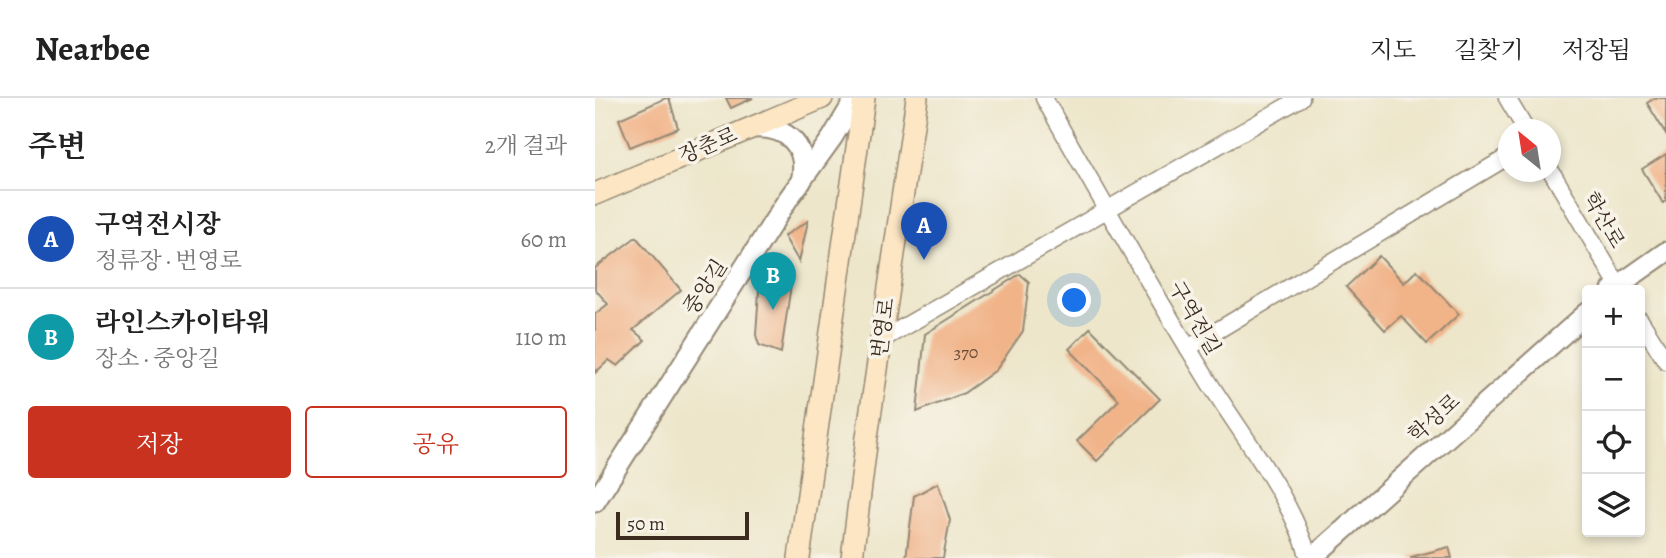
<!DOCTYPE html>
<html lang="ko">
<head>
<meta charset="utf-8">
<style>
  :root { --surface:#fff; --page:#f2f2f2; --text:#222; --muted:#767676; --line:#e0e0e0; --accent:#c8321e }
  body { margin:0; font-family:Alegreya,"Noto Serif KR",serif; background:var(--page); color:var(--text) }
  .controls { position:absolute; right:21px; bottom:21px; display:grid; overflow:hidden; border-radius:7px; box-shadow:0 4px 10px #0003 }
  .controls button { width:63px; height:63px; display:grid; place-items:center; padding:0; border:0; border-bottom:2px solid var(--line); background:var(--surface); color:var(--text); font:35px sans-serif }
  .compass { position:absolute; left:903px; top:21px; width:63px; height:63px; border-radius:50%; background:var(--surface); box-shadow:0 4px 10px #0003; rotate:330deg }
  .scale { position:absolute; left:21px; bottom:18px; width:133px; box-sizing:border-box; padding-left:7px; border:4px solid #3b2a1e; border-top:0; font-size:19px; line-height:24px; white-space:nowrap; color:#3b2a1e; -webkit-text-stroke:5px #f7f3e8; paint-order:stroke }
  .you { position:absolute; left:480px; top:203px; width:24px; height:24px; margin:-18px; border:5px solid #fff; border-radius:50%; background:#1a73e8; box-shadow:0 0 0 10px #1a73e833 }
  .badge { display:grid; place-items:center; width:46px; height:46px; border-radius:50%; background:var(--accent); color:#fff; font-size:23px; font-weight:700 }
  .pin { position:absolute; translate:-50% -58px; filter:drop-shadow(0 2px 4px #0008) }
  .pin::after { content:''; position:absolute; top:37px; width:24px; height:21px; background:inherit; clip-path:polygon(0 0,100% 0,50% 100%) }
  .list { margin:0; padding:0; list-style:none }
  h2 { display:flex; justify-content:space-between; align-items:center; height:91px; margin:0; padding:0 28px; font-size:30px }
  h2 small { font-size:23px; font-weight:400; color:var(--muted) }
  .list li { display:grid; grid-template-columns:46px 1fr auto; gap:21px; align-items:center; box-sizing:border-box; height:98px; padding:0 28px; border-top:2px solid var(--line) }
  .list b { display:block; font-size:26px; white-space:nowrap }
  .list p { margin:0; font-size:23px; white-space:nowrap; color:var(--muted) }
  .list em { font-size:23px; font-style:normal; color:var(--muted) }
  .actions { display:flex; gap:14px; padding:21px 28px }
  .actions a { flex:1; padding:16px 0; border:2px solid var(--accent); border-radius:7px; text-align:center; font-size:24px; color:var(--accent) }
  .actions .main { background:var(--accent); color:#fff }
  .icon { flex:none; width:38px; height:38px; fill:none; stroke:currentColor; stroke-width:2; stroke-linecap:round; stroke-linejoin:round }
  .map { position:relative; flex:none; width:1071px; height:460px; overflow:hidden }
  header { display:flex; align-items:center; gap:42px; box-sizing:border-box; height:98px; padding:0 35px; background:var(--surface); border-bottom:2px solid var(--line) }
  header strong { font-size:33px }
  nav { display:flex; gap:38px; margin-inline-start:auto; font-size:24px }
  main { display:flex }
  aside { flex:1; background:var(--surface) }
  .map>svg:first-child { display:block }
  .building { fill:#f1b388 }
  .lines { fill:none; stroke-linecap:round; stroke-linejoin:round }
  .minor-casing { stroke:#948874; stroke-width:19 }
  .tertiary-casing { stroke:#948874; stroke-width:23 }
  .secondary-casing { stroke:#948874; stroke-width:24 }
  .minor { stroke:#fff; stroke-width:16 }
  .tertiary { stroke:#fff; stroke-width:19 }
  .secondary { stroke:#fce6c4; stroke-width:21 }
  .labels { text-anchor:middle; stroke-width:7; stroke-linejoin:round; paint-order:stroke }
  .number-label { font-size:18px; fill:#684c38 }
  .street-label { font-size:21px; fill:#3b2a1e; stroke:#f7f3e8 }
</style>
</head>
<body>
<header>
<strong>Nearbee</strong>
<nav><a>지도</a><a>길찾기</a><a>저장됨</a></nav>
</header>
<main>
<aside>
<h2>주변<small>2개 결과</small></h2>
<ul class="list">
<li><span class="badge" style="background:#1a4fb4">A</span><div><b>구역전시장</b><p>정류장 · 번영로</p></div><em>60 m</em></li>
<li><span class="badge" style="background:#0f9aa8">B</span><div><b>라인스카이타워</b><p>장소 · 중앙길</p></div><em>110 m</em></li>
</ul>
<div class="actions"><a class="main">저장</a><a>공유</a></div>
</aside>
<div class="map">
<svg width="1071" height="460" viewBox="0 0 1071 460">
  <rect width="100%" height="100%" fill="#f7f3e8"/>
  <filter id="ink" filterUnits="userSpaceOnUse"><feTurbulence type="fractalNoise" baseFrequency=".0143" numOctaves="2"/><feDisplacementMap in="SourceGraphic" scale="14" xChannelSelector="R" yChannelSelector="G"/><feConvolveMatrix kernelMatrix="1 2 1 2 8 2 1 2 1" color-interpolation-filters="sRGB"/></filter>
  <filter id="wash" filterUnits="userSpaceOnUse"><feTurbulence type="fractalNoise" baseFrequency=".00686" numOctaves="4" result="noise"/><feDisplacementMap in="SourceGraphic" scale="28" xChannelSelector="R" yChannelSelector="G"/><feGaussianBlur stdDeviation="1.57" result="paint"/><feColorMatrix in="noise" values="0 0 0 0 0 0 0 0 0 0 0 0 0 0 0 0 0 1.4 0 .05"/><feComposite in="paint" operator="in"/></filter>
  <g filter="url(#wash)">
    <rect width="100%" height="100%" fill="#ede6ca"/>
    <g id="blocks">
      <g class="building">
        <polygon points="71,0 74,0 83,30 35,49 24,21"/>
        <polygon points="131,0 158,0 136,10"/>
        <polygon points="1060,0 1071,0 1071,36 1052,5"/>
        <polygon points="1071,56 1071,103 1068,105 1047,71"/>
        <polygon points="213,123 204,164 189,138"/>
        <polygon points="41,139 86,192 38,232 50,242 23,268 14,262 0,275 0,216 13,206 0,191 0,170"/>
        <polygon points="784,158 809,185 822,172 864,216 832,246 806,218 790,232 751,189"/>
        <polygon points="182,161 196,187 186,255 164,247 161,237 165,178"/>
        <polygon points="425,176 434,184 428,233 401,272 369,295 322,314 330,236"/>
        <polygon points="495,230 565,301 502,363 482,343 524,302 474,251"/>
        <polygon points="343,385 355,422 348,460 311,460 319,398"/>
        <polygon points="854,449 857,460 816,460 816,459"/>
      </g>
    </g>
  </g>
  <g filter="url(#ink)">
    <use href="#blocks" fill-opacity="0" stroke="#948874" stroke-width="2"/>
    <g class="lines">
      <g class="minor-casing">
        <g id="minor">
          <path d="M449 0C502 94 555 189 612 281 647 338 695 396 714 460"/>
          <polyline points="912,0 931,32"/>
          <polyline points="956,73 1026,192"/>
          <polyline points="1045,222 1071,263"/>
          <polyline points="286,242 706,0"/>
          <polyline points="593,250 914,58"/>
        </g>
      </g>
      <g class="tertiary-casing">
        <g id="tertiary">
          <path d="M157 30C193 28 214 48 206 84"/>
          <polyline points="1017,192 1071,154"/>
          <polyline points="0,404 193,101 237,40 261,0"/>
          <polyline points="717,460 992,215"/>
        </g>
      </g>
      <g class="secondary-casing">
        <g id="secondary">
          <polyline points="0,96 227,0"/>
          <polyline points="204,460 269,0"/>
          <polyline points="257,460 272,339 322,0"/>
        </g>
      </g>
      <use href="#minor" class="minor"/>
      <use href="#tertiary" class="tertiary"/>
      <use href="#secondary" class="secondary"/>
    </g>
  </g>
  <g class="labels">
    <g class="number-label">
      <text x="371" y="260">370</text>
    </g>
    <g class="street-label">
      <text transform="translate(113 47) rotate(-23)" y="7">장춘로</text>
      <text transform="translate(1009 122) rotate(60)" y="7">학산로</text>
      <text transform="translate(110 189) rotate(-57)" y="7">중앙길</text>
      <text transform="translate(600 220) rotate(60)" y="7">구역전길</text>
      <text transform="translate(288 230) rotate(-82)" y="7">번영로</text>
      <text transform="translate(839 320) rotate(-42)" y="7">학성로</text>
    </g>
  </g>
</svg>
<div class="controls">
<button>+</button>
<button>−</button>
<button><svg class="icon" aria-label="locate" viewBox="0 0 24 24"><circle cx="12" cy="12" r="6"/><path d="M12 2v4M12 18v4M2 12h4M18 12h4"/></svg></button>
<button><svg class="icon" aria-label="layers" viewBox="0 0 24 24"><path d="M12 4l9 5-9 5-9-5zM3 14l9 5 9-5"/></svg></button>
</div>
<svg class="compass" viewBox="-18 -18 36 36"><path d="M0-13l5 13h-10z" fill="#e53935"/><path d="M0 13l5-13h-10z" fill="#767676"/></svg>
<div class="scale">50 m</div>
<div class="you"></div>
<div class="pin badge" style="left:329px;top:162px;background:#1a4fb4">A</div>
<div class="pin badge" style="left:178px;top:212px;background:#0f9aa8">B</div>
</div>
</main>
</body>
</html>
